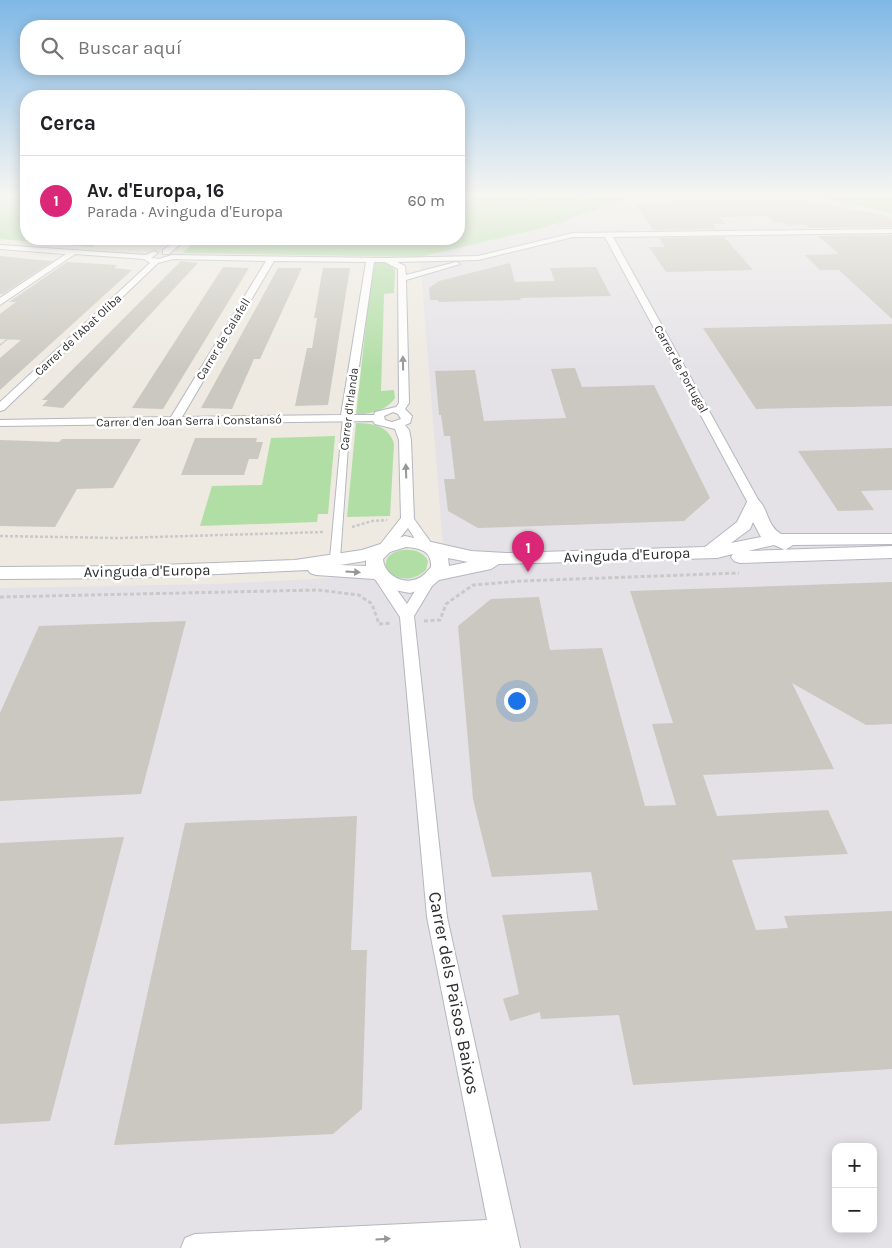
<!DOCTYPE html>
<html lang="es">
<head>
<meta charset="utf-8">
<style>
  :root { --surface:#fff; --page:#f2f2f2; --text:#202124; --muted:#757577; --line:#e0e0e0; --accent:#db2777 }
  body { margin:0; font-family:Karla,sans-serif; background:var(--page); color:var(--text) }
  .controls { position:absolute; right:15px; bottom:15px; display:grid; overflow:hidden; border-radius:10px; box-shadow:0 2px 12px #0003 }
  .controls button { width:45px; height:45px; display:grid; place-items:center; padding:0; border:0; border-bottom:1px solid var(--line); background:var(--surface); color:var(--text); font:25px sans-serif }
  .you { position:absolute; left:516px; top:700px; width:18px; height:18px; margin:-12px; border:4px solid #fff; border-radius:50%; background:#1a73e8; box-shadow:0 0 0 8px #1a73e833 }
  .badge { display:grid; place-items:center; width:32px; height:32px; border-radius:50%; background:var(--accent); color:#fff; font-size:16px; font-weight:700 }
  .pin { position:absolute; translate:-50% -41px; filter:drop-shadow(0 1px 2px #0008) }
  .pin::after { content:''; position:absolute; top:26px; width:18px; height:15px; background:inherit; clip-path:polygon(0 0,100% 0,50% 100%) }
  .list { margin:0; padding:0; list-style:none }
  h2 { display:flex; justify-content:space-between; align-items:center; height:65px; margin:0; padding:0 20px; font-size:21px }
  h2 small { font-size:16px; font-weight:400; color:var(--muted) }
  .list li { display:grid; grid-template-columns:32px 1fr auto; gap:15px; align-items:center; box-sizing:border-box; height:90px; padding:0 20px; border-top:1px solid var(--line) }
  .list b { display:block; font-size:19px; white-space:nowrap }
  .list p { margin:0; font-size:16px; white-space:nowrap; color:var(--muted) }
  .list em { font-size:16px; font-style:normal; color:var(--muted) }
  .icon { flex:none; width:28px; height:28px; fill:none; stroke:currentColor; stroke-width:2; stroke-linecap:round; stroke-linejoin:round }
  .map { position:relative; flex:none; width:892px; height:1248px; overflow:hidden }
  .search { position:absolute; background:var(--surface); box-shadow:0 2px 12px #0003; left:20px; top:20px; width:445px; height:55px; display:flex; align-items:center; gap:12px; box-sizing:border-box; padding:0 18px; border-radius:20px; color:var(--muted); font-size:19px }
  .panel { position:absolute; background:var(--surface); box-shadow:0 2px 12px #0003; left:20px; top:90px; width:445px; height:155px; border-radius:20px }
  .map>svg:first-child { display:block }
  .industrial { fill:#e4e2e7; fill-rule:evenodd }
  .green { fill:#b1dea5 }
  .building { fill:#cac8c0 }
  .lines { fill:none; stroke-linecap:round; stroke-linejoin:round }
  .pedestrian-casing { stroke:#b5b6c0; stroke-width:2 }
  .minor-casing { stroke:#b5b6c0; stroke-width:2 }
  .tertiary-casing { stroke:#b5b6c0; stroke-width:2 }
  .path-far2 { stroke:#c9c9c9; stroke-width:2; stroke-dasharray:2 1; stroke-linecap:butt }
  .path-far1 { stroke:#c9c9c9; stroke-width:2.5; stroke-dasharray:3 2; stroke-linecap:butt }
  .path { stroke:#c9c9c9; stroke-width:3; stroke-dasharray:4 2.5; stroke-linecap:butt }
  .pedestrian { fill:#fff; fill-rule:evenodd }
  .minor { fill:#fff; fill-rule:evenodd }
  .tertiary { fill:#fff; fill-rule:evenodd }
  .oneway { fill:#969696 }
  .labels { text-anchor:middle; stroke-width:5; stroke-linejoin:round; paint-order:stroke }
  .far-street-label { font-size:12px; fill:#2e2e2e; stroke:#fff }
  .street-label { font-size:15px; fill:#2e2e2e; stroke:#fff }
  .near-street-label { font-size:18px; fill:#2e2e2e; stroke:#fff }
</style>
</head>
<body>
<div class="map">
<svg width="892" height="1248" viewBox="0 0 892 1248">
  <rect width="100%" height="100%" fill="#eeeae2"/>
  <path class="industrial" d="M638 195H807L892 213V1248H0V588L215 584 445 572 420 257 543 228ZM836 1147H873V1229H836Z"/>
  <g class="green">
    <polygon points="0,195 26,195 26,239 105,239 92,247 0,239"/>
    <polygon points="459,195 638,195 543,228 420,257 183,253 197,239 459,239"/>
    <polygon points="807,195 892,195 892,213"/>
    <path d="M373 261 387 263 395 270 394 293 384 294 381 391 394 390 395 398C385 412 371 413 356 415Z"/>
    <path d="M356 423C373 423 389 426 394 444L390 516 347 517Z"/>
    <polygon points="335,436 328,514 318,514 317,522 200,526 212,486 262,485 271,438"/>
    <path d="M402 550C413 549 423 551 428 561L426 570C414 581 396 582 386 568 384 557 392 552 402 550Z"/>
  </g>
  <g class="building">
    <polygon points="668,195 774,195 788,200 806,200 815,205 828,205 887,216 892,220 892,227 809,228 805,225 787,226 783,222 774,223 767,216 719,217 726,224 713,224 717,229 653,230 635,203 674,203"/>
    <polygon points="892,235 892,319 839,270 820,270 805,255 839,254 818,236"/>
    <polygon points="724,237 753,270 666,272 649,247 665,247 659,238"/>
    <polygon points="0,256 40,260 53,261 3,294 0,294"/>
    <polygon points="181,261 198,263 63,408 42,406 48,400 42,400"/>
    <polygon points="67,262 117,265 114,268 132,270 0,390 0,358 21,340 0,339 0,314 16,302 9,302"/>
    <polygon points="510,263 515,282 555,281 550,268 596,267 611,296 520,298 521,300 439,302 438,300 430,300 429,288 439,281"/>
    <polygon points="223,267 249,268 163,409 132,408"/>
    <polygon points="278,268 302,268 260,359 254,359 232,409 201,408"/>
    <polygon points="323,268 350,268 328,405 295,406 307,348 312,348 317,318 314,318"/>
    <polygon points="892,324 892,406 756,409 703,328"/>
    <polygon points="575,368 582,387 654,385 710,498 684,521 478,528 448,511 444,479 455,479 450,436 444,436 441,415 439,415 435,371 475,370 484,421 566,418 551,369"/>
    <polygon points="195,438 257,438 256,442 263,442 258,459 249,459 244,475 181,475"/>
    <polygon points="62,439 141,439 113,488 77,489 55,527 0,526 0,440 59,442"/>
    <polygon points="892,448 892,490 861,491 874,510 838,511 798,451"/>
    <polygon points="892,582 892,724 866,725 792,683 834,769 703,775 717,816 828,810 848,854 732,860 756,930 788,928 784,916 892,911 892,1069 633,1085 619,1015 541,1019 540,1012 510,1021 503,999 519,994 502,915 598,910 591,872 492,877 473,799 458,626 491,599 539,597 550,650 602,648 645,806 676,805 652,724 673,723 630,591"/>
    <polygon points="186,621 141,794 0,801 0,713 39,626"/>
    <polygon points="357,816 351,950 367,950 362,1109 333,1134 114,1145 185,823"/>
    <polygon points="124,837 50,1121 0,1124 0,843"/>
  </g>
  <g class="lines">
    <g class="pedestrian-casing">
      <polygon id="pedestrian" points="343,417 349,417 350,419 340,559 335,562 330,559"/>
    </g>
    <g class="minor-casing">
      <g id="minor">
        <path d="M892 229V233L613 237 760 503 754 507 748 503 605 237H573L478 260 397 262 405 266 406 275 456 262 460 264 406 280 409 403 405 409 412 416 410 423 405 425 409 430 411 440 414 519 432 544 430 547H420L408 528 391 549H381L379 546 401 518 399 440 395 429 375 424 373 421 0 426V420L171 417 266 261 173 259 158 263 4 410 0 411V402L150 263 144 259 75 254 0 305V298L66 254 0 249V245L146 255 154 251 158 253 151 258 159 259 172 255 386 258 478 256 573 233ZM274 261 366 262 341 415 182 417ZM374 262H385L398 269 399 403 396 407 375 412 374 415H352ZM393 412 398 414 401 419 392 422 385 420 384 416Z"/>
        <polygon points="178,239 186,239 169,254 163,254 163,250"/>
        <polygon points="382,574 387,576 407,604 423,578 433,578 435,581 414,616 447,917 520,1248 181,1248 185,1238 195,1234 487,1220 427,917 400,617 375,579"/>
      </g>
    </g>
    <g class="tertiary-casing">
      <path id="tertiary" d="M754 498C768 502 765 525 781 534H892V544L793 545 785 550 774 545 748 551 892 546V558L740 563 734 561 731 557 733 554 717 558 499 564 491 569 439 580 432 586 410 593 389 589 374 579 316 575 310 573 308 570 132 578 0 579V567L132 566 295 560 362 550 405 536 471 551 506 553 705 547 737 522 748 500ZM753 522 761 537 731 543 750 529ZM406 547C420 548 432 551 431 567 428 570 424 576 419 578 404 586 384 575 383 559L390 552ZM448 558 468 562 449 566ZM366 560V566L340 565 365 561Z"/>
    </g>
    <g class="path-far2">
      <polyline points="0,199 12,200 0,205"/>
      <polyline points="7,199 17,195"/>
      <polyline points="557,226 576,212 587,195"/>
      <polyline points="476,228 511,223 520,225 562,204 585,198"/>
      <polyline points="459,237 539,195"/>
      <polyline points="289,239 343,243"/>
      <polyline points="335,239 353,244 386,246"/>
      <polyline points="389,239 400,241 448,240"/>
      <polyline points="195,244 270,239"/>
      <polyline points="430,246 455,239"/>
      <polyline points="0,345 49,307 16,305"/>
    </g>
    <g class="path-far1">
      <polyline points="352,527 372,521 387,520"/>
      <polyline points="0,536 120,538 324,532"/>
    </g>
    <g class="path">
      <polyline points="0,597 318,590 359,595 372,604 379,624 392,623"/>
      <polyline points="424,621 440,620 446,604 473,585 521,581 739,573"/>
    </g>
    <use href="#pedestrian" class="pedestrian"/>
    <use href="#minor" class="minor"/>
    <use href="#tertiary" class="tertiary"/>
  </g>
  <defs><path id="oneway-solid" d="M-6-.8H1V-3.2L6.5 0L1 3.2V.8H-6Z" transform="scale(1.25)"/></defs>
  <g class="oneway">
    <use href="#oneway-solid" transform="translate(403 363) rotate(-91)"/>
    <use href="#oneway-solid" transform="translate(406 471) rotate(-92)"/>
    <use href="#oneway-solid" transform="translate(353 572) rotate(4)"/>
    <use href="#oneway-solid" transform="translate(383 1239) rotate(-3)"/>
  </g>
  <linearGradient id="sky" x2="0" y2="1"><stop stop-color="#7fb8e6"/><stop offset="0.53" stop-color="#f7f6f2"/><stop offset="1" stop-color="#f7f6f2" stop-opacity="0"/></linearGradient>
  <rect width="892" height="369" fill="url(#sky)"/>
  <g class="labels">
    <g class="far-street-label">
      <text transform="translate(78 335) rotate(-43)" y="4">Carrer de l'Abat Oliba</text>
      <text transform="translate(223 339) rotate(-59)" y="4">Carrer de Calafell</text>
      <text transform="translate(681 369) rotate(61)" y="4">Carrer de Portugal</text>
      <text transform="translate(349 409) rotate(-83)" y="4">Carrer d'Irlanda</text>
      <text transform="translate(189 421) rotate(-1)" y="4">Carrer d'en Joan Serra i Constansó</text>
    </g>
    <g class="street-label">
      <text transform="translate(627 555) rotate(-2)" y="5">Avinguda d'Europa</text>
      <text transform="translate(147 571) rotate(-1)" y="5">Avinguda d'Europa</text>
    </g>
    <g class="near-street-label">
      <text transform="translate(454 993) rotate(79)" y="6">Carrer dels Països Baixos</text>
    </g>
  </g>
</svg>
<div class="controls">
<button>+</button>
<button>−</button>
</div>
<div class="you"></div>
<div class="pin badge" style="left:528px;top:572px">1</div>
<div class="search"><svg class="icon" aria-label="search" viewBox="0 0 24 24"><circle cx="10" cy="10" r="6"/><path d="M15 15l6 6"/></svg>Buscar aquí</div>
<section class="panel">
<h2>Cerca<small></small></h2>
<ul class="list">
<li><span class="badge">1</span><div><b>Av. d'Europa, 16</b><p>Parada · Avinguda d'Europa</p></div><em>60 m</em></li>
</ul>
</section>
</div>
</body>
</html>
